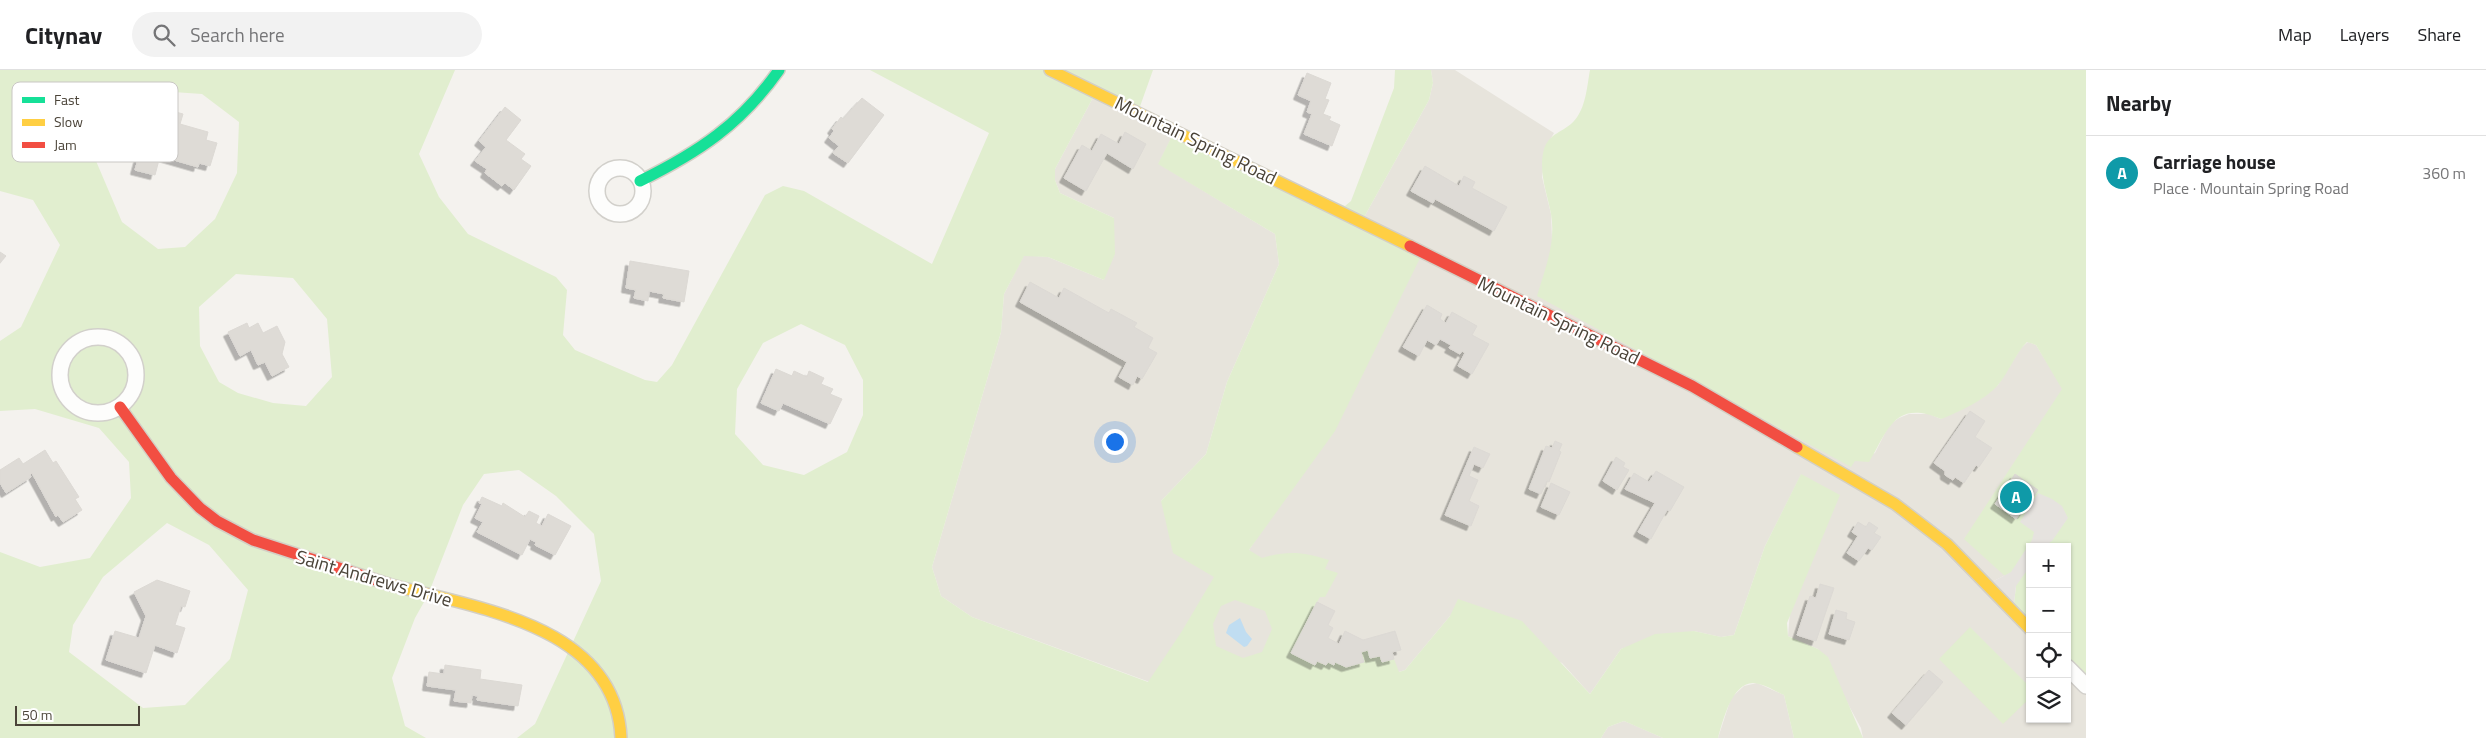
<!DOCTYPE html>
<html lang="en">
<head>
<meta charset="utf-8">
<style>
  :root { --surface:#fff; --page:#f2f2f2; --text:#202124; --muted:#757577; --line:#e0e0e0; --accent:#b45309 }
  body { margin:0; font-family:"Titillium Web",sans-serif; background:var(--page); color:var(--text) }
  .controls { position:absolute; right:15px; bottom:15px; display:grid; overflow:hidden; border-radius:0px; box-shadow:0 1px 4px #0004 }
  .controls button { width:45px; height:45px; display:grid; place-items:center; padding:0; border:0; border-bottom:1px solid var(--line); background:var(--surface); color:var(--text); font:25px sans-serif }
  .scale { position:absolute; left:15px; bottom:12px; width:125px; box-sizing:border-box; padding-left:5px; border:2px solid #4b4439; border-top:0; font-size:14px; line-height:18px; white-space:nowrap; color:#4b4439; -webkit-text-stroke:4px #fff; paint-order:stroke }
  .you { position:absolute; left:1114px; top:371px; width:18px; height:18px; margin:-12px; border:4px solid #fff; border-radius:50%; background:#1a73e8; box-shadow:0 0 0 8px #1a73e833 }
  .badge { display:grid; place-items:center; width:32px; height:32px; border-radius:50%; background:var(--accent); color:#fff; font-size:16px; font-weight:700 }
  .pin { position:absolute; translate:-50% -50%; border:2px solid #fff; box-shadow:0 1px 5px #0006 }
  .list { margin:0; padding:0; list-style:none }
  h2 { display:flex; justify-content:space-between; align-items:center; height:65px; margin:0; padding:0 20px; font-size:21px }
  h2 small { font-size:16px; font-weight:400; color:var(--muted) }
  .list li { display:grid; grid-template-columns:32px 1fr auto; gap:15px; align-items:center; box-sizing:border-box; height:75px; padding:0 20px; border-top:1px solid var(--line) }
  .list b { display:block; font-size:19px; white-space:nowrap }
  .list p { margin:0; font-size:16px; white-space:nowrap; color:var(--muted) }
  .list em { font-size:16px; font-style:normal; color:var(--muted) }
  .icon { flex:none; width:28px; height:28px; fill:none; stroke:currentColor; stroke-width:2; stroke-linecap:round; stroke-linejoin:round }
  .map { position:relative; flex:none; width:2086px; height:668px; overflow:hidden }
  header { display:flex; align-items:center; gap:30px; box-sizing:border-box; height:70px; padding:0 25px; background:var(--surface); border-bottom:1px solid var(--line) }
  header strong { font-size:24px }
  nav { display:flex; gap:28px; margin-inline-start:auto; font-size:18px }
  .search { width:350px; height:45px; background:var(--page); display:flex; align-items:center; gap:12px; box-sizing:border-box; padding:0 18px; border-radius:28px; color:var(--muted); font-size:19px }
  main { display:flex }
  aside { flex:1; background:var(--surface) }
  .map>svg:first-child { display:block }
  .residential { fill:#e7e4dc }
  .green { fill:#e1eecf; fill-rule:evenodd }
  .parking { fill:#e6e3df }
  .water { fill:#c0ddf1 }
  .building { fill:#dedbd6; stroke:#dcd9d4; filter:url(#shadow) }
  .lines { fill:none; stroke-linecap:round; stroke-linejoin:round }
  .street-casing { stroke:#d2d0cb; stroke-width:18 }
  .fast-casing { stroke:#d3cfc5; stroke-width:14 }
  .slow-casing { stroke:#d3cfc5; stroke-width:14 }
  .jam-casing { stroke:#d3cfc5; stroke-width:14 }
  .street { stroke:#fdfdfc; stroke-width:15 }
  .fast { stroke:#16e098; stroke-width:11 }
  .slow { stroke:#ffcf43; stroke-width:11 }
  .jam { stroke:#f24e42; stroke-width:11 }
  .labels { text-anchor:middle; stroke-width:4.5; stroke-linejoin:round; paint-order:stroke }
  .street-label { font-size:19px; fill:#4b4439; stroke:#fff }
  .key { fill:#fff; stroke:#c9c7c4; stroke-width:1 }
  .key-label { font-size:14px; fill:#4b4439 }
</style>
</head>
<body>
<header>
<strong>Citynav</strong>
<div class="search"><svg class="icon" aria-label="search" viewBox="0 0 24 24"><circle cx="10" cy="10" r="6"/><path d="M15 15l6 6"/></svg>Search here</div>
<nav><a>Map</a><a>Layers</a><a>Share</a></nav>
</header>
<main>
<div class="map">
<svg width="2086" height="668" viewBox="0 0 2086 668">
  <defs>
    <filter id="shadow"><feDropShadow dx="-4.5" dy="4.5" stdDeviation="0" flood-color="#0004"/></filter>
  </defs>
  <rect width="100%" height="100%" fill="#f4f2ee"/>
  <g class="residential">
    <polygon points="1431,0 1455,0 1554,63 1545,79 1542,107 1551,144 1554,218 1855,391 1875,383 1889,355 1899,348 1909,344 1929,344 1941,349 1998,315 2021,278 2028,272 2036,275 2067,325 2011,502 1992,512 2030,559 2030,649 2067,649 2067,597 2086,616 2086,668 1863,668 1861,658 1818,579 1788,566 1801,405 1765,476 1734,565 1721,567 1694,561 1621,579 1590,624 1562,593 1450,546 1405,600 1352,617 1294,665 972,547 941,526 932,497 1001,262 1004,224 1024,185 1048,187 1104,210 1114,148 1060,123 1055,110 1055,99 1096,22 1175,60 1159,94 1275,164 1279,194 1227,312 1206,384 1161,431 1227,513 1265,456 1362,151 1429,30 1433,13"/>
    <polygon points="1757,613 1784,625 1794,668 1718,668 1731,628 1744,616"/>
    <polygon points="1624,651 1636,656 1663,668 1601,668 1608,657"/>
  </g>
  <g class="green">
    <path d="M0 0H455L419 84 439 127 468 164 556 207 567 220 563 265 575 280 645 310 657 312 672 295 765 125 783 116 804 121 932 194 989 63 870 0H1153L1138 42 1096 22 1055 99V110L1060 123 1114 148 1115 184 1104 210 1048 187 1024 186 1004 224 1001 262 932 497 941 526 972 547 1148 612 1182 561 1214 507 1173 483 1161 431 1206 384 1227 312 1279 194 1275 164 1158 94 1175 60 1345 136 1351 131 1394 18 1395 0H1431L1433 13 1429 30 1362 151 1423 182 1335 361 1249 480 1262 488C1289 480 1303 482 1329 490L1325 499 1338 503 1325 527H1320L1317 532 1291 583 1315 595 1317 591 1326 595 1328 592 1333 595 1335 592 1346 597 1363 592 1361 582 1368 580 1370 588 1380 586 1382 592 1394 589 1399 602 1405 600 1450 546 1458 529 1522 551 1590 624 1621 579 1655 564 1694 561 1721 567 1734 565 1765 476 1801 404 1840 425 1787 553 1788 566 1818 579 1828 587 1863 668H1794L1784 625C1776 622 1768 616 1759 614 1733 606 1723 651 1718 668H1663L1624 651 1608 657 1601 668H517L535 654 601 511 594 464 556 426 519 400 484 404 463 435 428 525 415 548 392 608 405 656 426 668H0V482L40 497 90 488 131 428 129 392 99 358 35 339 0 341V271L21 257 60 175 33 130 0 121ZM159 21 202 24 239 52 237 103 215 149 185 177 158 179 122 152 96 91 101 62 126 29ZM236 204 293 208 327 249 332 307 306 336 273 333 238 323 219 312 200 276 199 237ZM801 254 845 275 863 310V345L847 382 804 405 763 395 735 364 737 319 763 273ZM167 453 209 475 248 520 230 589 185 635 143 638 69 582 73 555 103 507ZM1235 530 1265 541 1272 559 1262 582 1243 588 1216 576 1213 554 1221 536Z"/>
    <path d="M1590 0H2086V616L2067 597V477H2030V559L2013 542 2016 516 1964 469 2062 319 2036 275 2027 272C2015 284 2009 302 1998 315 1985 330 1959 342 1941 349 1894 329 1888 361 1869 392L1855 391 1851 397 1537 226C1545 199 1556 173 1551 144 1547 122 1538 102 1544 79 1549 63 1564 62 1574 51 1586 38 1587 16 1590 0Z"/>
    <polygon points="1970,557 2030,617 2030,628 2003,654 1939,589"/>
  </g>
  <polygon class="parking" points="2038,423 2052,429 2062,436 2068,448 2052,471 2043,477 2030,477 2030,496 2016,516 2013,542 1992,512 2011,502 2032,470 2034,462 2020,452"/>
  <polygon class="water" points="1240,548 1246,562 1252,569 1247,576 1244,577 1226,563 1229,555"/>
  <g class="building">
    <polygon points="1307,3 1331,13 1325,29 1329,30 1323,44 1331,47 1329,50 1340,55 1332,76 1304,64 1312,44 1307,42 1311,31 1298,25"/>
    <polygon points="862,28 884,45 848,93 833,83 839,76 829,68 834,61 832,59 841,47 843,49"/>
    <polygon points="505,37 521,50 506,70 525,84 521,89 531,96 514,120 505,113 502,116 485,103 487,99 475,91 486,77 479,71"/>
    <polygon points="169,40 183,44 180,54 208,62 206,70 217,73 210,96 199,93 198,97 160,86 155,105 135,100 151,42 167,46"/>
    <polygon points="1125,62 1146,74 1133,99 1107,83 1086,121 1064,108 1082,75 1092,81 1101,64 1119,74"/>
    <polygon points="1425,96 1459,116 1464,106 1475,112 1472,118 1507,137 1494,161 1435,129 1433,133 1411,121"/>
    <polygon points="0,182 6,186 0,193"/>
    <polygon points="630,191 689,201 684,232 663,228 664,224 649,221 648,231 634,228 636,220 626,218"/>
    <polygon points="1030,212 1059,228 1064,218 1109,243 1111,239 1137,253 1134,257 1153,268 1148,278 1157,283 1142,309 1137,306 1133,315 1119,307 1127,292 1020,232"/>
    <polygon points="1427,235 1442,244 1440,249 1446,253 1452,242 1477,256 1472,265 1489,274 1472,304 1458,296 1465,283 1462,281 1460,284 1449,278 1451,275 1440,269 1436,275 1427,270 1419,286 1403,277"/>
    <polygon points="247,253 249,258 258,253 263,263 277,256 285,272 282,284 289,297 272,306 265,292 258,295 251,280 240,286 228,262"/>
    <polygon points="776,299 792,306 794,301 807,307 809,301 824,308 821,314 833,319 830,324 842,329 830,354 783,333 779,341 761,333"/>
    <polygon points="1970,341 1985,351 1975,367 1992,378 1979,397 1976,395 1964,413 1955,407 1953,410 1945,405 1945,401 1934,393"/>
    <polygon points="1555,371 1562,374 1559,381 1561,382 1549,412 1547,411 1541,424 1529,419 1546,376 1552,378"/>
    <polygon points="1474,377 1490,384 1483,398 1474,394 1469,406 1478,410 1469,431 1479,436 1471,456 1445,445"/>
    <polygon points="45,380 53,393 56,391 79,427 75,429 82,440 63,452 58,445 56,447 32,403 30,405 31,407 6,423 0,413 0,400 19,388 23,394"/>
    <polygon points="1616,387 1625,393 1623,397 1629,400 1617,420 1603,411"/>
    <polygon points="1656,401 1684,417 1670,441 1667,440 1651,469 1638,462 1655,433 1625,419 1634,403 1649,412"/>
    <polygon points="2015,404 2038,420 2022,444 2020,443 2016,449 1995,434"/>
    <polygon points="1551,413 1570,422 1559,445 1541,437"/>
    <polygon points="482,427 502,436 503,433 525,447 529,441 539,446 536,453 542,456 548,444 571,456 555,485 535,475 536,472 530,469 522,485 477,462 483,452 475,448 482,434 479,433"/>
    <polygon points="1858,452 1866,457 1869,452 1878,458 1874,463 1881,467 1872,480 1868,478 1859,491 1847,483 1858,466 1852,462"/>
    <polygon points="157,510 190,521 185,537 181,536 175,555 185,558 177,583 155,575 146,603 106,590 115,561 139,568 146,546 134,522"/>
    <polygon points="1820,514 1834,518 1816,571 1797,565 1810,526 1816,528"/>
    <polygon points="1317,532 1335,541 1328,555 1333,558 1328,568 1339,574 1345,561 1363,570 1395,561 1401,580 1392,582 1394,589 1382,592 1380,586 1370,588 1368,580 1361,582 1364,592 1346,597 1335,592 1334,595 1328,592 1326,595 1317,591 1315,595 1291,583"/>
    <polygon points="1836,540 1847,543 1846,549 1855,552 1849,570 1829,564"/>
    <polygon points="445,595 481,600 480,609 522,615 518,636 477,630 478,626 472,625 471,633 454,631 456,620 427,616 429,602 444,604"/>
    <polygon points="1929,600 1943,612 1906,655 1892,643"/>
  </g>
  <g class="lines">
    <g class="street-casing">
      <g id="street">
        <circle cx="620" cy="121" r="23"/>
        <circle cx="98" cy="305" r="38"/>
        <polyline points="2067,597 2086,616"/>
      </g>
    </g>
    <g class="fast-casing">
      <path id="fast" d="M640 111C699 82 741 54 779 0"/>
    </g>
    <g class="slow-casing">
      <g id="slow">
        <polyline points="1050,0 1410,176"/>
        <polyline points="1797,377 1895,434 1947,474 2030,559"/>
        <path d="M388 514C474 538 616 554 621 668"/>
      </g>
    </g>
    <g class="jam-casing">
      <g id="jam">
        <polyline points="1410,176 1692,316 1797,377"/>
        <polyline points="120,337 171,408 200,438 217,451 253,470 388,514"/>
      </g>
    </g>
    <use href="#street" class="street"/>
    <use href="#fast" class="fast"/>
    <use href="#slow" class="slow"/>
    <use href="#jam" class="jam"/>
  </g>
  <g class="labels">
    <g class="street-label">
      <text transform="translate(1196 70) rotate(26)" y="7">Mountain Spring Road</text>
      <text transform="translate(1559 250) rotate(26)" y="7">Mountain Spring Road</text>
      <text transform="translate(374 508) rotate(16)" y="7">Saint Andrews Drive</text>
    </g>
  </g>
  <rect x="12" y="12" width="166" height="80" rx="8" class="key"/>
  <rect x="22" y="27" width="23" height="6" fill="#16e098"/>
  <rect x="22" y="49" width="23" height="7" fill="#ffcf43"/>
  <rect x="22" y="72" width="23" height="6" fill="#f24e42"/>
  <g class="key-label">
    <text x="54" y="35">Fast</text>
    <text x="54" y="57">Slow</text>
    <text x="54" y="80">Jam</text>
  </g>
</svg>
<div class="controls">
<button>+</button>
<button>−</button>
<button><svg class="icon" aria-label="locate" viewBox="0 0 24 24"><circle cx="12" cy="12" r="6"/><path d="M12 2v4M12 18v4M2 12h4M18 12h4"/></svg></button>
<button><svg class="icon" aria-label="layers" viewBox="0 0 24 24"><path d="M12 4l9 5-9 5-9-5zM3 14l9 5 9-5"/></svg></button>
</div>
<div class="scale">50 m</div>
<div class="you"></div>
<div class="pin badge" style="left:2016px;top:427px;background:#0f9aa8">A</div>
</div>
<aside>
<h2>Nearby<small></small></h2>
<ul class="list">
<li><span class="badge" style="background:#0f9aa8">A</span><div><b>Carriage house</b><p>Place · Mountain Spring Road</p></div><em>360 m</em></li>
</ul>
</aside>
</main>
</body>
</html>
